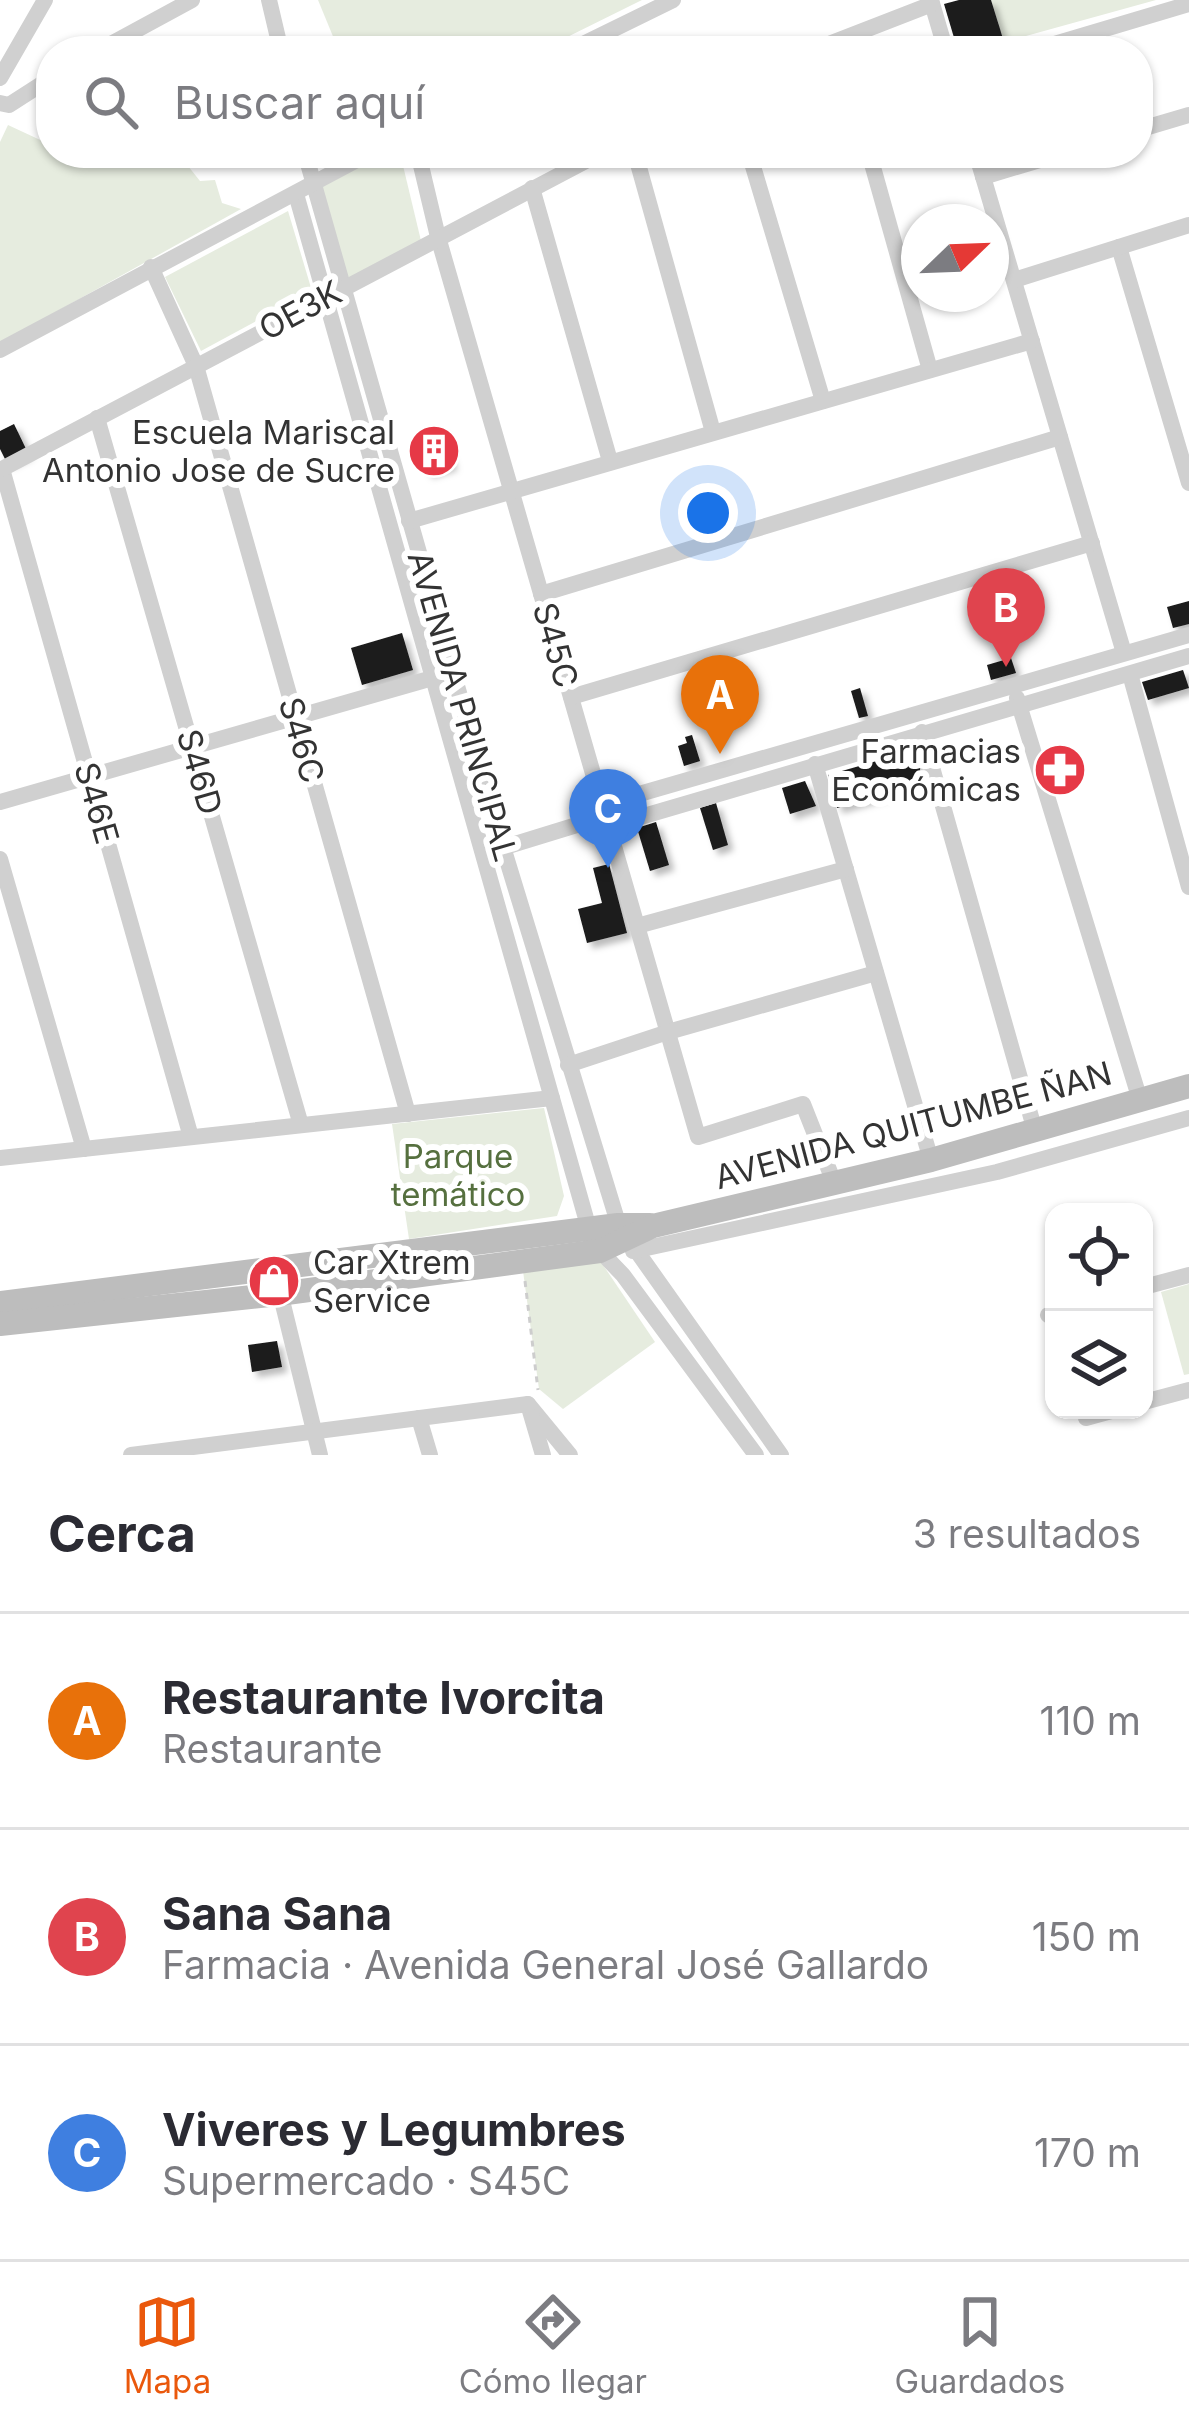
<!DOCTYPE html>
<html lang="es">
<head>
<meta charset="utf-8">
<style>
  :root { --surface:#fff; --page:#f7f7f7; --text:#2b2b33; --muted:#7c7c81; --line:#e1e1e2; --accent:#ea580c }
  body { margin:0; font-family:Inter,sans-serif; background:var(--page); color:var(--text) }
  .controls { position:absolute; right:36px; bottom:36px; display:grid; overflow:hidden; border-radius:24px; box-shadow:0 3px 9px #0004 }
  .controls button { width:108px; height:108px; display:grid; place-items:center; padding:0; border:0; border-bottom:3px solid var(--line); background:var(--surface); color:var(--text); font:60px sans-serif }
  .compass { position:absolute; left:901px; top:204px; width:108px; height:108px; border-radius:50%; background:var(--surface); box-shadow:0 3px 9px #0004; rotate:67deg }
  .you { position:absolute; left:708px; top:513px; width:42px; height:42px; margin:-30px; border:9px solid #fff; border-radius:50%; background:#1a73e8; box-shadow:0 0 0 18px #1a73e833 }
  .badge { display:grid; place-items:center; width:78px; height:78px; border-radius:50%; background:var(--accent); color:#fff; font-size:39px; font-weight:700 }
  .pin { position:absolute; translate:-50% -99px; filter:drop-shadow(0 3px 6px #0008) }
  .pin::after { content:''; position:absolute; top:63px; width:42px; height:36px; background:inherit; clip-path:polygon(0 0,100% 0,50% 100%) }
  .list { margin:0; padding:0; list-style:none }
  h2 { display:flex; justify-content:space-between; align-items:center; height:156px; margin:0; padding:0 48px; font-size:51px }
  h2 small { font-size:39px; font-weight:400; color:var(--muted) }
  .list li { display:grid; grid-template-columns:78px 1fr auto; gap:36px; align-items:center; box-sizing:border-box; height:216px; padding:0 48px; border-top:3px solid var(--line) }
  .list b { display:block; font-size:45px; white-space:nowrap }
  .list p { margin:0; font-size:39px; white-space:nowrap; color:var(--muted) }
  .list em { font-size:39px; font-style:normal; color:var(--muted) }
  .icon { flex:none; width:66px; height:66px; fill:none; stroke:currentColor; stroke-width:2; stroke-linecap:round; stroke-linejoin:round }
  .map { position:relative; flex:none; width:1189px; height:1455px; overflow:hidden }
  .search { position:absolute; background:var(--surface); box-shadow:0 3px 9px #0004; left:36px; right:36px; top:36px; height:132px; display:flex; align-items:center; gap:30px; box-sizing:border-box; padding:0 42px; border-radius:48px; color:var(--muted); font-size:45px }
  .sheet { height:804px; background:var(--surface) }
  nav { display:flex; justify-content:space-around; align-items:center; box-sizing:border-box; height:168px; border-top:3px solid var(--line); background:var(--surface); font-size:33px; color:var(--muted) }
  nav a { display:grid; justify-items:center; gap:6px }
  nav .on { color:var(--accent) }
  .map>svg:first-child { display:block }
  .green { fill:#e6ecdf }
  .building { fill:#1a1a1a; filter:url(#shadow) }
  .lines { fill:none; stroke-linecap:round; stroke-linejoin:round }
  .path { stroke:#cdcdcd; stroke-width:3; stroke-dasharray:6 6; stroke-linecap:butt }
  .street { stroke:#d0d0d0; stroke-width:16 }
  .secondary { stroke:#bdbdbd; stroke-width:24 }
  .labels { text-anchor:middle; stroke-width:12; stroke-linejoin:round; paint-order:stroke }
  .street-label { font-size:33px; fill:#333; stroke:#fff }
  .poi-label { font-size:33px; fill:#333; stroke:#fff; text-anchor:end }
  .park-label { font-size:33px; fill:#56703f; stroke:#fff }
</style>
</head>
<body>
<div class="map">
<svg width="1189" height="1455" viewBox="0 0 1189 1455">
  <defs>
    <filter id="shadow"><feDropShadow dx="5.5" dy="5.5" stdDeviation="3" flood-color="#0004"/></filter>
  </defs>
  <rect width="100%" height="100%" fill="#fff"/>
  <g class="green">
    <polygon points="318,0 642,0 539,51 339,51"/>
    <polygon points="991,0 1156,0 1004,42"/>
    <polygon points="8,125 51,145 51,153 185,153 188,166 200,181 215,180 222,203 241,209 0,343 0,142"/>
    <polygon points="370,153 400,153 422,245 341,288 313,185"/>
    <polygon points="288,211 312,291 201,351 165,277"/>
    <polygon points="544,1108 564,1196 557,1216 409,1239 392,1124"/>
    <polygon points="599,1259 655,1342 563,1409 539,1389 523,1271"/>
    <polygon points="1189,1284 1189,1374 1184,1375 1161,1292"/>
  </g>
  <g class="building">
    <polygon points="959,0 991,0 1004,42 958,51 944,4"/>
    <polygon points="14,424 28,453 7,463 0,449 0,431"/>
    <polygon points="441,429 452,465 427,473 416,437"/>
    <polygon points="1189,601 1189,624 1173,628 1167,607"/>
    <polygon points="402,633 413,670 362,685 351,648"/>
    <polygon points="1011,658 1016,673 991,680 987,665"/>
    <polygon points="1183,670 1189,688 1148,700 1142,682"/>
    <polygon points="860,688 868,716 859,718 851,691"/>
    <polygon points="692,735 700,761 684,766 678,746 687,743 685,737"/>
    <polygon points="908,752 916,756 924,783 837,808 828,775"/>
    <polygon points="1062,759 1068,778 1057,781 1052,763"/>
    <polygon points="805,781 816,806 790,814 782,788"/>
    <polygon points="716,803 728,845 713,850 700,808"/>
    <polygon points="656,822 669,865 650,871 637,828"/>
    <polygon points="609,864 627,933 587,943 578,909 602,903 593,868"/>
    <polygon points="277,1341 282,1367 252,1372 248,1345"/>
  </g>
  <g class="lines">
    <polyline class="path" points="525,1281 538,1390"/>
    <g class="street">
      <polyline points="269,0 281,51"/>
      <polyline points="931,0 946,51"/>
      <polyline points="98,51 192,0"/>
      <polyline points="569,51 673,0"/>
      <polyline points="811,51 932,4"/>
      <polyline points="1031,51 1189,4"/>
      <polyline points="0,78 45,0"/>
      <polyline points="0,103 9,105 51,78"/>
      <polyline points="1138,130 1189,115"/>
      <polyline points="305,153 503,847 619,1226 781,1455"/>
      <polyline points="418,153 438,237 698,1137 803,1104 835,1185"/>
      <polyline points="635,153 713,432"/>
      <polyline points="749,153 823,401"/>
      <polyline points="869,153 930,370"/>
      <polyline points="976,153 1124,653"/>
      <polyline points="983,177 1063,153"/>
      <polyline points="532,188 610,461"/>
      <polyline points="296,194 589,1229 600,1251 623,1275 756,1455"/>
      <polyline points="1119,247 1189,483"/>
      <polyline points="151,267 196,366 408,1114"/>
      <polyline points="1014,280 1189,225"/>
      <polyline points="0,350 370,153"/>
      <polyline points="97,418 301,1125"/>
      <polyline points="2,469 191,1137"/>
      <polyline points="0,470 601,153"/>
      <polyline points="409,521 1032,341"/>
      <polyline points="541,594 1060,437"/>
      <polyline points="1130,674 1189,887"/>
      <polyline points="571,697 1092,543"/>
      <polyline points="1017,698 1140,1100"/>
      <polyline points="922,732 1035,1131"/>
      <polyline points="815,764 931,1160"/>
      <polyline points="0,802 443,675"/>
      <polyline points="606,816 615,801 1189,635"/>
      <polyline points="495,850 606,816 620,823 1189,656"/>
      <polyline points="0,859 84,1149"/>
      <polyline points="637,926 846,869"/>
      <polyline points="568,1065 668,1032 876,973"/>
      <polyline points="0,1158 552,1098"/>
      <polyline points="633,1251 997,1172 1189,1118"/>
      <polyline points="274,1268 320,1455"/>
      <polyline points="1144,1287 1189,1275"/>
      <polyline points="1048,1315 1054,1313"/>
      <polyline points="1144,1402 1189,1390"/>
      <polyline points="528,1404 570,1455"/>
      <polyline points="530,1411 543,1455"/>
      <polyline points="419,1418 430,1455"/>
      <polyline points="1086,1418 1115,1410"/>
      <polyline points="131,1455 528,1404"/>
    </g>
    <g class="secondary">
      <polyline points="0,1303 618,1225 650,1225"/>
      <polyline points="0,1324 279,1294 600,1251 653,1226 931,1160 1189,1086"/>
    </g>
  </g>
  <defs>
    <g id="building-disc" transform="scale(2.7)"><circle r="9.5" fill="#e63946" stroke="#fff"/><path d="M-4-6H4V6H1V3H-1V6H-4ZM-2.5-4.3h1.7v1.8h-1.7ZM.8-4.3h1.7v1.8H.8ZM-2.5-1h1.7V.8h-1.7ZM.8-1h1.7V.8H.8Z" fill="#fff"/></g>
    <g id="pharmacy-disc" transform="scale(2.7)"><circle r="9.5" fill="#e63946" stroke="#fff"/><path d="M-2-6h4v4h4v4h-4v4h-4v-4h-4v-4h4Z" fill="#fff"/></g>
    <g id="shop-disc" transform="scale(2.7)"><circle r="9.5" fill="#e63946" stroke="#fff"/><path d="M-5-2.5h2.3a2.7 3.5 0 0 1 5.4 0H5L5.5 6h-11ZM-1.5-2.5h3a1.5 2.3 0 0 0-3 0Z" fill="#fff"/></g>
  </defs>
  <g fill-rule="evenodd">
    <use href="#building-disc" x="434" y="451"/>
    <use href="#pharmacy-disc" x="1060" y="770"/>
    <use href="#shop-disc" x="274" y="1281"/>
  </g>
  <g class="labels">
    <g class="street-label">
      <text transform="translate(300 310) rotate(-28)" y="12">OE3K</text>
      <text transform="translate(556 645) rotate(74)" y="12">S45C</text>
      <text transform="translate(463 706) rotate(74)" y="12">AVENIDA PRINCIPAL</text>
      <text transform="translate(302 740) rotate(74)" y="12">S46C</text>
      <text transform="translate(200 772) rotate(74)" y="12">S46D</text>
      <text transform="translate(97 803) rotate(74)" y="12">S46E</text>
      <text transform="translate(913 1125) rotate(-15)" y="12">AVENIDA QUITUMBE ÑAN</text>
    </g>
    <g class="poi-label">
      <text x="395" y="444">Escuela Mariscal<tspan x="395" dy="38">Antonio Jose de Sucre</tspan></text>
      <text x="1021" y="763">Farmacias<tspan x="1021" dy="38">Económicas</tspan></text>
      <text x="313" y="1274" text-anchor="start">Car Xtrem<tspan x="313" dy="38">Service</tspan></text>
    </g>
    <g class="park-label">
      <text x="458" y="1168">Parque<tspan x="458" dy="38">temático</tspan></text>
    </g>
  </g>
</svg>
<div class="controls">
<button><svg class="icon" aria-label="locate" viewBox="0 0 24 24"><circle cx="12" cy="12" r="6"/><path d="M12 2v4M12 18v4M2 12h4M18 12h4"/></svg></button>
<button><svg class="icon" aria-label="layers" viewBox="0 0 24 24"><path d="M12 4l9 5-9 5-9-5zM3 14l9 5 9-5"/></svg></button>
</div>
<svg class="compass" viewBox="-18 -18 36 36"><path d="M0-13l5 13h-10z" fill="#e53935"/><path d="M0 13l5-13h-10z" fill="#7c7c81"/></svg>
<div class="you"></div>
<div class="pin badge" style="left:720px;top:754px;background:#e8710a">A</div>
<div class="pin badge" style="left:1006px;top:667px;background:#e0444e">B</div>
<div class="pin badge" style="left:608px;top:868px;background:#3f7fe0">C</div>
<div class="search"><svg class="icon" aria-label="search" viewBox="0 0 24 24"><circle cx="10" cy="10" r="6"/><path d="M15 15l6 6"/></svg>Buscar aquí</div>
</div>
<section class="sheet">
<h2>Cerca<small>3 resultados</small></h2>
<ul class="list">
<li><span class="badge" style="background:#e8710a">A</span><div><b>Restaurante Ivorcita</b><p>Restaurante</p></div><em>110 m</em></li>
<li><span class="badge" style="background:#e0444e">B</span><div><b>Sana Sana</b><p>Farmacia · Avenida General José Gallardo</p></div><em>150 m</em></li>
<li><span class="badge" style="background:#3f7fe0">C</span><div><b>Viveres y Legumbres</b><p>Supermercado · S45C</p></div><em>170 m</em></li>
</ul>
</section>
<nav>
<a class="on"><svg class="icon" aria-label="map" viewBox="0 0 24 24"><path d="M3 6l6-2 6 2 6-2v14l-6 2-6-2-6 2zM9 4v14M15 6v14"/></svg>Mapa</a>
<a><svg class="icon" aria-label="directions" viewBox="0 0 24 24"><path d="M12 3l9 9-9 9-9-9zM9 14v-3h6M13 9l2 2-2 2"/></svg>Cómo llegar</a>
<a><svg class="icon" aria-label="saved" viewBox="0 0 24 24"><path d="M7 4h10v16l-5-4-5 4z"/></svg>Guardados</a>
</nav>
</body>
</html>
